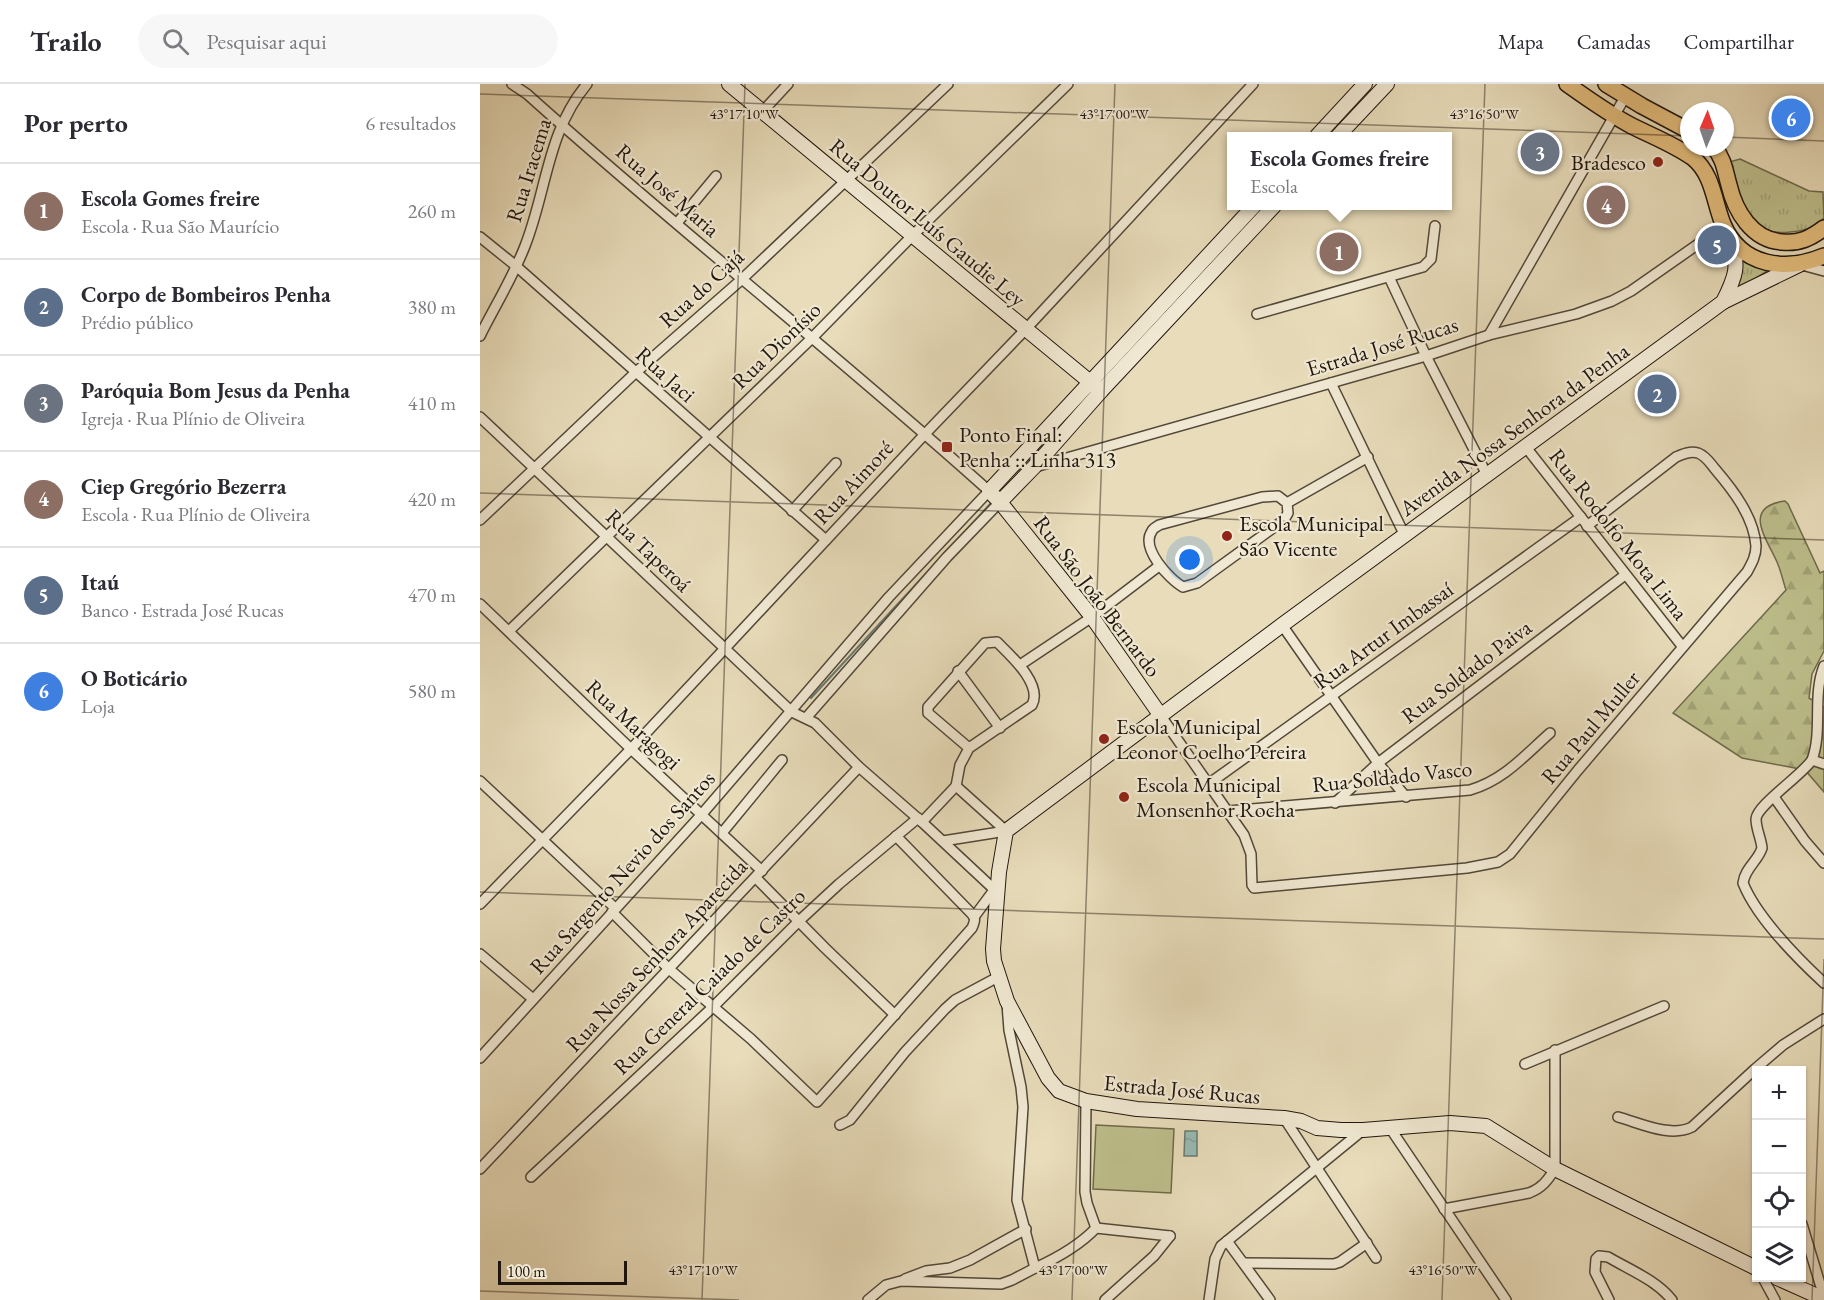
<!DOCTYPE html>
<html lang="pt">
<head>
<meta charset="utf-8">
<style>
  :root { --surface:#fff; --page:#f7f7f7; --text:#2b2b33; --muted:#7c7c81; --line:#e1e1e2; --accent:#7c3aed }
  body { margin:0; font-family:"EB Garamond",serif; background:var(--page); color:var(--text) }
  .controls { position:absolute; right:18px; bottom:18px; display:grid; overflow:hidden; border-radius:0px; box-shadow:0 2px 4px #0004 }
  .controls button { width:54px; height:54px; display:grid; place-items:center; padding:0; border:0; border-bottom:2px solid var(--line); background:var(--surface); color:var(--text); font:30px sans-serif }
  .compass { position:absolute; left:1200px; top:18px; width:54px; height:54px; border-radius:50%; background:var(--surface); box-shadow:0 2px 4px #0004; rotate:2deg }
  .scale { position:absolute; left:18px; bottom:15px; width:129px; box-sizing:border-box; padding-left:6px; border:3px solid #20160e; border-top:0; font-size:16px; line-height:21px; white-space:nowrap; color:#20160e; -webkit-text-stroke:4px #f0e8d2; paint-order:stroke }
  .you { position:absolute; left:710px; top:476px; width:21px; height:21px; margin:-15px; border:4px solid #fff; border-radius:50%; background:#1a73e8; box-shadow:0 0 0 9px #1a73e833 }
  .badge { display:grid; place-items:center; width:39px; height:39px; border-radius:50%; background:var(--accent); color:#fff; font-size:20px; font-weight:700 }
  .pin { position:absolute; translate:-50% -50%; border:3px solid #fff; box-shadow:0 2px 6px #0006 }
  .popup { position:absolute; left:747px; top:48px; width:225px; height:78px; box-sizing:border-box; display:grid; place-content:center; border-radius:0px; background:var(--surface); filter:drop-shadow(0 2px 4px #0005); font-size:20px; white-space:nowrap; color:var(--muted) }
  .popup b { font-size:22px; color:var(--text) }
  .popup::after { content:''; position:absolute; left:50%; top:100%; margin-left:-12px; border:12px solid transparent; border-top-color:var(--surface) }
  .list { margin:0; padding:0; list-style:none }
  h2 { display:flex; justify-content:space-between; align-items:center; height:78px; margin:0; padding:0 24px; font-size:26px }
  h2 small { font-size:20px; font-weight:400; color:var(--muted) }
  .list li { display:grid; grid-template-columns:39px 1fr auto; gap:18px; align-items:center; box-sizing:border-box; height:96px; padding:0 24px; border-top:2px solid var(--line) }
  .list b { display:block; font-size:22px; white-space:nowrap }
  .list p { margin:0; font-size:20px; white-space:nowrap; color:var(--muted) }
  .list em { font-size:20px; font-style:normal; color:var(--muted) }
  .icon { flex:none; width:33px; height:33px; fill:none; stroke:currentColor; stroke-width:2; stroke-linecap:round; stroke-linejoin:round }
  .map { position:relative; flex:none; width:1344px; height:1216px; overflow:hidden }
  header { display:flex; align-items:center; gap:36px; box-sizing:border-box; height:84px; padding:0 30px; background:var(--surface); border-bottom:2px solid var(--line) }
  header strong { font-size:28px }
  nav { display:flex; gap:33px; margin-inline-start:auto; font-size:21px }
  .search { width:420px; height:54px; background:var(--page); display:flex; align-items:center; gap:15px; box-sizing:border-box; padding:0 21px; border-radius:33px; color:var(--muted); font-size:22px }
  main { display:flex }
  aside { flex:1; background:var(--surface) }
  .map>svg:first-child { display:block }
  .forest { fill:url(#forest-firs); stroke:#6e6a4c; stroke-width:1.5 }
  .park { fill:url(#park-tufts); stroke:#6e6a4c; stroke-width:1.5 }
  .garden { fill:#bdbe8b; stroke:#6e6a4c; stroke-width:1.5 }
  .water { fill:url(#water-ripples); stroke:#687972; stroke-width:1.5 }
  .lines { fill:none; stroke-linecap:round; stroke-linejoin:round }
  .stream { stroke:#687972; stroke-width:2 }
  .street-casing { stroke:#524839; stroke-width:12 }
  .secondary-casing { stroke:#20160e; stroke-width:16 }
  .primary-casing { stroke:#20160e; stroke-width:18 }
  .street { stroke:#f0e8d2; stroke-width:9 }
  .secondary { stroke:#f0e8d2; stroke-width:14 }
  .primary { stroke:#e4be7d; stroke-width:15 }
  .ticks { fill:none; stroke:#20160e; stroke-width:1.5; stroke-opacity:0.45 }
  .poi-dot { fill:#8f2418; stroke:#f0e8d2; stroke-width:2 }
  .labels { text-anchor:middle; stroke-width:4.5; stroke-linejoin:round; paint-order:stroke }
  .poi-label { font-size:22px; fill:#20160e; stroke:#f0e8d2; text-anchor:start }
  .street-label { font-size:22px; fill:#20160e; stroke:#f0e8d2 }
  .ticks-label { font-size:15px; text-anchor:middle; fill:#20160e; stroke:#f0e8d2; stroke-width:4.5; stroke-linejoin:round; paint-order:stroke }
</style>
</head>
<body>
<header>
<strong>Trailo</strong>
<div class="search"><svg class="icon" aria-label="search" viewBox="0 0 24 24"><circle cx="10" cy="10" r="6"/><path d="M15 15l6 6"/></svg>Pesquisar aqui</div>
<nav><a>Mapa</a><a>Camadas</a><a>Compartilhar</a></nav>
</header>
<main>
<aside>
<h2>Por perto<small>6 resultados</small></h2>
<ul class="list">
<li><span class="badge" style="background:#8d6e63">1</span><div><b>Escola Gomes freire</b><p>Escola · Rua São Maurício</p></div><em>260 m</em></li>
<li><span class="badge" style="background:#5c6f8a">2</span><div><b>Corpo de Bombeiros Penha</b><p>Prédio público</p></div><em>380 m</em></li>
<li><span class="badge" style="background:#6b7280">3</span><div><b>Paróquia Bom Jesus da Penha</b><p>Igreja · Rua Plínio de Oliveira</p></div><em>410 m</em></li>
<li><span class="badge" style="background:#8d6e63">4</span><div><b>Ciep Gregório Bezerra</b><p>Escola · Rua Plínio de Oliveira</p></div><em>420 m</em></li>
<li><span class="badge" style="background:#5c6f8a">5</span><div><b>Itaú</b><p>Banco · Estrada José Rucas</p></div><em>470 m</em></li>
<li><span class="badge" style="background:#3f7fe0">6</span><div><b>O Boticário</b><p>Loja</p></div><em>580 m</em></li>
</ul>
</aside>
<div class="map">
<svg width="1344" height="1216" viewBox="0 0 1344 1216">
  <defs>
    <pattern id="forest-firs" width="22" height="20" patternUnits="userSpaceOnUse" patternTransform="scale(1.5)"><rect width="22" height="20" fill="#bdbe8b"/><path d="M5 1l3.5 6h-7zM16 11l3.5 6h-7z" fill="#a2a377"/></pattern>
    <pattern id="park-tufts" width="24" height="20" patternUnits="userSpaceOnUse" patternTransform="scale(1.5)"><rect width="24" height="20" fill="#bdbe8b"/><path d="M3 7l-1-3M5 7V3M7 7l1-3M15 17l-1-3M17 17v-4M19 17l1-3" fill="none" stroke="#a2a377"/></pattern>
    <pattern id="water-ripples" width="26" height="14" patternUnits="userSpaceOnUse" patternTransform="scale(1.5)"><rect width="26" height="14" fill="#98bbb4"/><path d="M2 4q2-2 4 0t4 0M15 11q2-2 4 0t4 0" fill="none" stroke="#83a09a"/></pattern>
  </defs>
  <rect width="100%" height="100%" fill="#e8dcba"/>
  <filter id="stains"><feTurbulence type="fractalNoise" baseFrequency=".00333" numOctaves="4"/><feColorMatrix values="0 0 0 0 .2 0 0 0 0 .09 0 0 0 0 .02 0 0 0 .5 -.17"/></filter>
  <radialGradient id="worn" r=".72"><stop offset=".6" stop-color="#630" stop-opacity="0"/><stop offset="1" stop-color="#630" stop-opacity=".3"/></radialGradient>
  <path class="forest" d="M1305 417 1308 420 1340 489 1344 487V567L1332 590 1329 614 1344 623V708L1325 686 1262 674 1193 629 1306 506C1303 497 1301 487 1297 478 1287 455 1261 423 1305 417Z"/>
  <g class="park">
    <path d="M1260 75 1329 107 1343 108 1344 134C1334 144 1324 147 1310 148 1267 154 1257 110 1246 79Z"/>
    <path d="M1262 158C1280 171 1297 173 1318 175L1287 187 1248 212Z"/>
  </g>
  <polygon class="garden" points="616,1041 694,1045 691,1109 613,1105"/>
  <polygon class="water" points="705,1047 717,1047 717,1072 704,1072"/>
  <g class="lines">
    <g class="stream">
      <polyline points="620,298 669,245"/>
      <polyline points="530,399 579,342"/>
      <polyline points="331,614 512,418"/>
    </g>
    <g class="street-casing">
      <g id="street">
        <polyline points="282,28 308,0"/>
        <polyline points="197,139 236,92"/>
        <polyline points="0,153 36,182 346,456"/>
        <polyline points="1322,181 1344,187"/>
        <polyline points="909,193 946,272 1007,391"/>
        <polyline points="777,230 943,183 951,175 955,142"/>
        <polyline points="1009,251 1145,13"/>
        <path d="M0 252C15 222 33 193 45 162 67 106 67 48 107 0"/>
        <polyline points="851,299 925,452"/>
        <polyline points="0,333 312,628 335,639 379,683 442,738 518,809"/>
        <polyline points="1045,362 1202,562"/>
        <polyline points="555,383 946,272 1009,251 1096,230 1132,217 1151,207 1244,142"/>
        <path d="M798 412 807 419 808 429 804 436 717 499 703 503C689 495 660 464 672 447 673 444 677 443 679 441L782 413Z"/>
        <polyline points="807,419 888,373"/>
        <polyline points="312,427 356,379"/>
        <polyline points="0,436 155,289 261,196 468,0"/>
        <polyline points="0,520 151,665 282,787"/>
        <polyline points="802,541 898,679 926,713"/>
        <polyline points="29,547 333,253 432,152 588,0"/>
        <polyline points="540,581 612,533 679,482"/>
        <path d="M1344 582C1332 612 1343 646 1332 676L1344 680"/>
        <polyline points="478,587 520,644"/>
        <path d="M681 632 764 751 771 770 772 801 774 804 987 784 1018 778 1030 770 1098 686 1267 488C1272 479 1276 472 1276 462 1274 433 1253 406 1235 385 1230 379 1226 372 1218 369 1210 367 1203 370 1196 373L1107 442"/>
        <polyline points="326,634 467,473 520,418"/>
        <path d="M1332 676C1321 692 1277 721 1276 735 1276 745 1281 754 1282 764 1278 777 1265 784 1263 799 1276 832 1317 874 1344 899"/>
        <polyline points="0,697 135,824"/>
        <polyline points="727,701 1101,433"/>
        <polyline points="476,702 526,747"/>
        <polyline points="1294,713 1325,757 1344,779"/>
        <polyline points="855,719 898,679 1145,491"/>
        <path d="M748 727 990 706C1024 696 1044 672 1070 649"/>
        <path d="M442 738 476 702 480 681 489 664 552 621C563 600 530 571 517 558L505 559 448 623V629L489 664"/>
        <polyline points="242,749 302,676"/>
        <polyline points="463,757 526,747"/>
        <polyline points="276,794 345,864 415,931"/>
        <polyline points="0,820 151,665 445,350 545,246 773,0"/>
        <path d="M132 828 189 885 271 955 337 1018 492 844C495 837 496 834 491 829L416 752"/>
        <polyline points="494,833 514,806"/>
        <polyline points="0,870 53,915"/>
        <path d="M0 974 222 730 409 513 509 407C358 271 198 146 47 10L32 0"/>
        <polyline points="1045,980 1184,922"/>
        <path d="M1138 1033C1160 1039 1190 1054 1212 1043L1275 985 1303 961 1344 935"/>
        <polyline points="804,1034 896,1174"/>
        <polyline points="360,1041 370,1036 425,968 465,925 475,916 518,893"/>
        <polyline points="910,1044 1026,1216"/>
        <polyline points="0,1085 379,683"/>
        <polyline points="51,1093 233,923 319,837 359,800 438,734"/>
        <path d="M964 1125 1049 1109C1062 1104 1067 1097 1075 1085V966"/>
        <polyline points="1322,1140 1344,1213"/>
        <polyline points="616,1144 690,1152"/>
        <polyline points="747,1157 790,1216"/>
        <polyline points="764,1179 854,1180 860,1178 887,1159"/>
        <path d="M555 1184C577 1174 599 1162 616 1144L607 1119 605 1108 606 1017"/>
        <polyline points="1283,1194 1295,1216"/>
        <polyline points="425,1195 446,1187 470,1184 490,1176 546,1145"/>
        <polyline points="388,1216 406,1201 421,1197 521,1200 532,1196 555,1184 537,1116 543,1023 541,1003 529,946 527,920"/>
        <polyline points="625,1216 674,1172 690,1152"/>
        <polyline points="729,1216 735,1175 741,1162 883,1046"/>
        <path d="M1129 1216 1115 1188 1116 1175 1119 1172 1128 1173C1150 1186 1176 1196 1192 1216"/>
      </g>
    </g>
    <g class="secondary-casing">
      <g id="secondary">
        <polyline points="249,0 621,307"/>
        <polyline points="837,52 885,0"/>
        <polyline points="858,52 907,0"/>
        <path d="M1249 155C1261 181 1255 194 1243 218L802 541 526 747 519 788 513 865 514 877 527 917 568 994 579 1007 606 1017 657 1025 804 1034 821 1037 837 1044 861 1046H883L970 1039 1006 1042 1075 1085 1276 1184"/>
        <polyline points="1243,218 1319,181"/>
        <polyline points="520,418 554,383 621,307 794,122"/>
        <polyline points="681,632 612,533 520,418 509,407 774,122"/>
        <polyline points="1297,1194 1344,1215"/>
      </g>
    </g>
    <g class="primary-casing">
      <g id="primary">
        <path d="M1087 0C1108 15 1129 30 1152 42 1172 52 1195 61 1213 74 1233 90 1234 118 1243 140 1261 183 1306 188 1344 172"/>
        <polyline points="1126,0 1162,22 1209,47"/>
        <path d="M1234 63C1244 75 1245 87 1249 101 1255 127 1272 156 1302 158 1319 160 1331 154 1344 144"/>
      </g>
    </g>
    <use href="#street" class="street"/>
    <use href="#secondary" class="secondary"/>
    <use href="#primary" class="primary"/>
  </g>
  <path class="ticks" d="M0 10 1209 52M1245 53 1344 57M0 409 1344 456M0 808 1344 855M0 1207 259 1216M222 1216 265 0M592 1216 635 0M962 1216 1005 0M1332 1216 1344 875"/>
  <g class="poi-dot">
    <circle cx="1178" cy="78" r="6"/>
    <rect x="461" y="357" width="12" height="12" rx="3"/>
    <circle cx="747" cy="452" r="6"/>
    <circle cx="624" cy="655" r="6"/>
    <circle cx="644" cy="713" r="6"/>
  </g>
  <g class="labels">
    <g class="poi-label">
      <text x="1166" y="86" text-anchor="end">Bradesco</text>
      <text x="479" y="358">Ponto Final:<tspan x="479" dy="25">Penha :: Linha 313</tspan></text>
      <text x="759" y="447">Escola Municipal<tspan x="759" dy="25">São Vicente</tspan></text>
      <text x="636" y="650">Escola Municipal<tspan x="636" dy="25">Leonor Coelho Pereira</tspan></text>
      <text x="656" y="708">Escola Municipal<tspan x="656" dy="25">Monsenhor Rocha</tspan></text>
    </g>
    <g class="street-label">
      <text transform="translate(48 86) rotate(-73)" y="8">Rua Iracema</text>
      <text transform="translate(188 106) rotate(41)" y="8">Rua José Maria</text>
      <text transform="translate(448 138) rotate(40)" y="8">Rua Doutor Luís Gaudie Ley</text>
      <text transform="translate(221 204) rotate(-42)" y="8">Rua do Cajá</text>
      <text transform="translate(296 261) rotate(-44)" y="8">Rua Dionísio</text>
      <text transform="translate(902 262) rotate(-17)" y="8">Estrada José Rucas</text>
      <text transform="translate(186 290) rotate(42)" y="8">Rua Jaci</text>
      <text transform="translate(1034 345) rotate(-36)" y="8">Avenida Nossa Senhora da Penha</text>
      <text transform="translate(373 398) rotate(-47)" y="8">Rua Aimoré</text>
      <text transform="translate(1139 450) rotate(52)" y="8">Rua Rodolfo Mota Lima</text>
      <text transform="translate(169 466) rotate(44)" y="8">Rua Taperoá</text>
      <text transform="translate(618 512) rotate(53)" y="8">Rua São João Bernardo</text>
      <text transform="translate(903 551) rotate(-36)" y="8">Rua Artur Imbassaí</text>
      <text transform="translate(986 587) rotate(-37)" y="8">Rua Soldado Paiva</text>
      <text transform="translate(154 640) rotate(43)" y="8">Rua Maragogi</text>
      <text transform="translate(1110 643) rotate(-50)" y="8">Rua Paul Muller</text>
      <text transform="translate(912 692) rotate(-6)" y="8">Rua Soldado Vasco</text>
      <text transform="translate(142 788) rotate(-48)" y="8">Rua Sargento Nevio dos Santos</text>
      <text transform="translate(176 871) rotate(-47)" y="8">Rua Nossa Senhora Aparecida</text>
      <text transform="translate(229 897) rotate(-44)" y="8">Rua General Caiado de Castro</text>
      <text transform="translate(702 1005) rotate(5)" y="8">Estrada José Rucas</text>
    </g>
  </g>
  <g class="ticks-label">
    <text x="264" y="35">43°17'10"W</text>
    <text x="634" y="35">43°17'00"W</text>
    <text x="1004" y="35">43°16'50"W</text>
    <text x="223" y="1191">43°17'10"W</text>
    <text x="593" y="1191">43°17'00"W</text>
    <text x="963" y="1191">43°16'50"W</text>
  </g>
  <rect width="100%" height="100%" filter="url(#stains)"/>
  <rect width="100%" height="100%" fill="url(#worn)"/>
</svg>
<div class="controls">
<button>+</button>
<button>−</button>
<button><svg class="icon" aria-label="locate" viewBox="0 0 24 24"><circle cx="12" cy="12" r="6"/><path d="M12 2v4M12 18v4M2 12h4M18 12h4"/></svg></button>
<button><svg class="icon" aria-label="layers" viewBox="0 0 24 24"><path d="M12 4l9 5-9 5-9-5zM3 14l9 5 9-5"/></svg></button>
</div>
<svg class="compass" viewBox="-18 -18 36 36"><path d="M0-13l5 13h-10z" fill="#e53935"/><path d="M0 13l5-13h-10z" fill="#7c7c81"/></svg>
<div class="scale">100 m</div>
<div class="you"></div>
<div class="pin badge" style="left:859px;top:168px;background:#8d6e63">1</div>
<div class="popup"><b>Escola Gomes freire</b>Escola</div>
<div class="pin badge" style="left:1177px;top:310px;background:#5c6f8a">2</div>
<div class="pin badge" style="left:1060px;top:68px;background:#6b7280">3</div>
<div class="pin badge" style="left:1126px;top:121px;background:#8d6e63">4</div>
<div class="pin badge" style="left:1237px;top:161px;background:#5c6f8a">5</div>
<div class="pin badge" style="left:1311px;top:34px;background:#3f7fe0">6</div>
</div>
</main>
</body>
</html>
